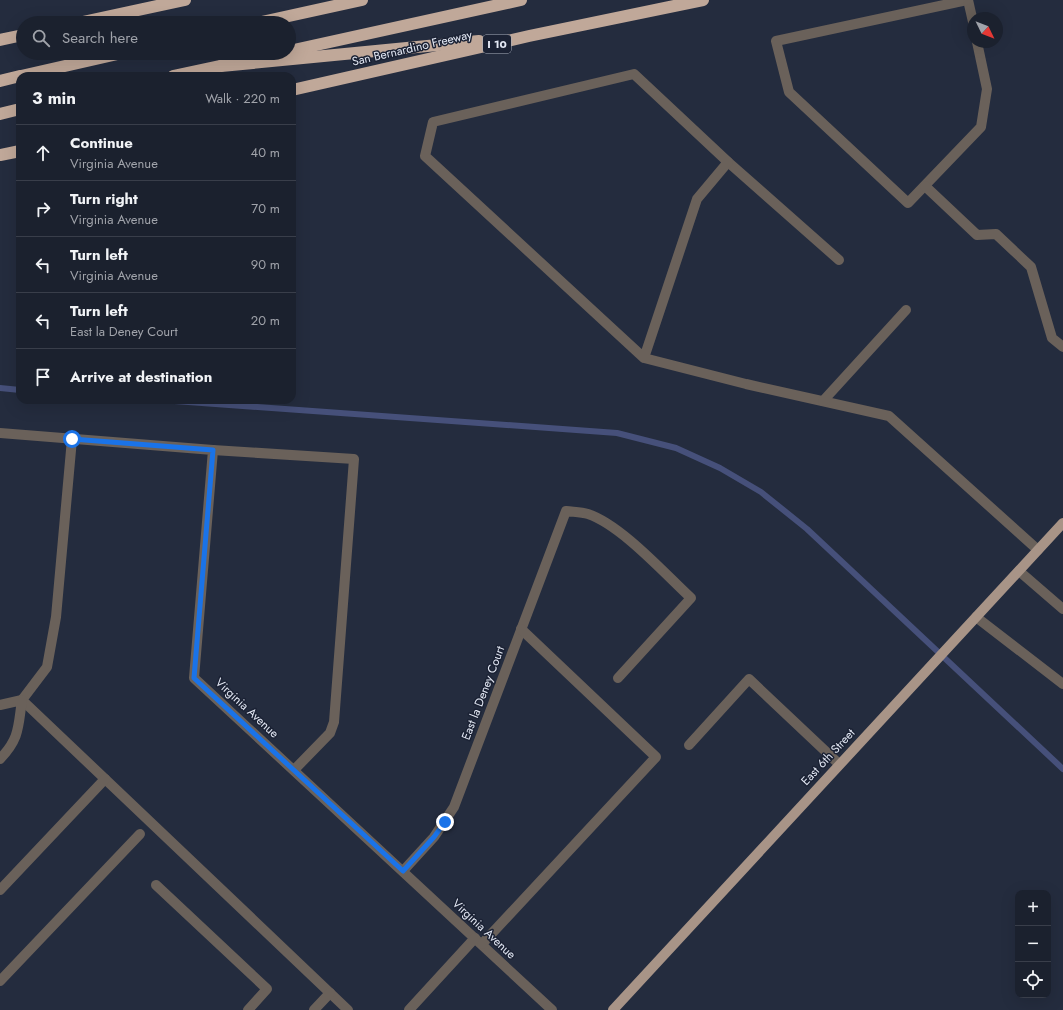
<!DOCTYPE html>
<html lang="en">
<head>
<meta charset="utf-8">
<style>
  :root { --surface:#1b212e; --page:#242936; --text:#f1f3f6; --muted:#a0a3aa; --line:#393e4a }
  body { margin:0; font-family:Jost,sans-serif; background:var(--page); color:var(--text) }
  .controls { position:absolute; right:12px; bottom:12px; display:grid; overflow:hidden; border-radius:8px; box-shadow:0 4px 16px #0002 }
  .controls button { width:36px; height:36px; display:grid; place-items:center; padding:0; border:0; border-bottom:1px solid var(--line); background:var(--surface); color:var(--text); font:20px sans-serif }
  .compass { position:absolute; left:967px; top:12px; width:36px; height:36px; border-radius:50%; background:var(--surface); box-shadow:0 4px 16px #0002; rotate:133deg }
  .stop { position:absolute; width:12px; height:12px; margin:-9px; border:3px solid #1a73e8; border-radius:50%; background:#fff }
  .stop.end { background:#1a73e8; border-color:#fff; box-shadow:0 1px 4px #0008 }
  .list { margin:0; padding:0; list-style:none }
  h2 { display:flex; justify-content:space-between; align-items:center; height:52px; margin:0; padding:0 16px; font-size:17px }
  h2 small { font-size:13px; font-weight:400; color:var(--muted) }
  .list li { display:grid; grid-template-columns:26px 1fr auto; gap:12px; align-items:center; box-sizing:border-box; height:56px; padding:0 16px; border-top:1px solid var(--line) }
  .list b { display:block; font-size:15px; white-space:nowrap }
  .list p { margin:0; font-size:13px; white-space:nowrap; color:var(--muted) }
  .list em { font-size:13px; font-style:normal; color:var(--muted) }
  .icon { flex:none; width:22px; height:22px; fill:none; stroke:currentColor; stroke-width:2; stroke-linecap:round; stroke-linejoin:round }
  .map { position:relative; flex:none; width:1063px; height:1010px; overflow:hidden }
  .search { position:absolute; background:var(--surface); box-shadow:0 4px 16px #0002; left:16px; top:16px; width:280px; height:44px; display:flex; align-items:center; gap:10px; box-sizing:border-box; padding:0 14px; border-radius:22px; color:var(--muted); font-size:15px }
  .panel { position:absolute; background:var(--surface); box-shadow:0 4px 16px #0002; left:16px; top:72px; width:280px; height:332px; border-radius:12px }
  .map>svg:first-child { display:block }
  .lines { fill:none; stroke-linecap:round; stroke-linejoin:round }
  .stream { stroke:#46507a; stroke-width:6 }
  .minor { stroke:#6a615a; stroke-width:10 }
  .major { stroke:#a89487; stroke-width:10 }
  .highway { stroke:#c0a899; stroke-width:12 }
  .route { stroke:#1a73e8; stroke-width:5 }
  .labels { text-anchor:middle; stroke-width:3; stroke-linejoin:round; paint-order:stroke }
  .shield { fill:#1b2234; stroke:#a7adba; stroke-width:1 }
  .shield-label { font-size:11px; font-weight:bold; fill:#e3e8f4 }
  .street-label { font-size:12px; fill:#e3e8f4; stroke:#1b2234 }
</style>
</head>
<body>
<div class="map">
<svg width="1063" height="1010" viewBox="0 0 1063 1010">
  <rect width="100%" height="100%" fill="#242c3e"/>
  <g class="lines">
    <g class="stream">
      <polyline points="0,388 20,390"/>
      <polyline points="161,400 617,433 676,448 720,468 761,492 807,529 1063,769"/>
    </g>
    <g class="minor">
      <polyline points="967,0 776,41 789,92 908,203 981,127 987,89 977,42"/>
      <polyline points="968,0 973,22"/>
      <polyline points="728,162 839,260"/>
      <polyline points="925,186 977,235 996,234 1031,267 1052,338 1063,347"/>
      <polyline points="644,358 425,156 433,122 634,74 728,162 697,199 644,358 746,384 889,416 1038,550"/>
      <polyline points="823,401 906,310"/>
      <polyline points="0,433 213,450 194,678 552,1010"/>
      <polyline points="72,439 56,617 47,667 22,700 348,1010"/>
      <polyline points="213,450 354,459 334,722 330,733 294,770"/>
      <polyline points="1019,571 1063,609"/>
      <polyline points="976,617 1063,684"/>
      <path d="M0 705 22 700C18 727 20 738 0 759"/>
      <polyline points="689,745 749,679 839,764"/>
      <path d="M403 871 434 837 454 807 566 511C573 512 581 512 588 514 621 525 664 573 691 598L618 678"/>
      <polyline points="156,885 267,989 248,1010"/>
      <polyline points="0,890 105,779"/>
      <polyline points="482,944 656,757 521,629"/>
      <polyline points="0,981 140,834"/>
      <polyline points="314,1010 330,993"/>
      <polyline points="409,1010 475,938"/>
    </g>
    <polyline class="major" points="613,1010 1063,523"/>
    <g class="highway">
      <polyline points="78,23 185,0"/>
      <polyline points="257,23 362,0"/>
      <polyline points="0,40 23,35"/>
      <polyline points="289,51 521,0"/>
      <polyline points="221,66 479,41"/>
      <polyline points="21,76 122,53"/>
      <polyline points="173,76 229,64"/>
      <polyline points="0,81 20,76"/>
      <polyline points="292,90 529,36 703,0"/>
      <polyline points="0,114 20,109"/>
      <polyline points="0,155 20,151"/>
    </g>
  </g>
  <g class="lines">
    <polyline class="route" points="72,439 213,450 194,678 403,871 434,837 445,822"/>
  </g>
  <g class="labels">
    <rect class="shield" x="483" y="35" width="28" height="18" rx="3"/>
    <g class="shield-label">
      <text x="497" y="48">I 10</text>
    </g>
    <g class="street-label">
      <text transform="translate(412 48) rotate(-13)" y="4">San Bernardino Freeway</text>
      <text transform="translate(483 693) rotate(-69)" y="4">East la Deney Court</text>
      <text transform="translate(247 708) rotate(43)" y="4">Virginia Avenue</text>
      <text transform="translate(828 757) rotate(-47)" y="4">East 6th Street</text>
      <text transform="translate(484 929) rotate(43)" y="4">Virginia Avenue</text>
    </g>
  </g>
</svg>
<div class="controls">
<button>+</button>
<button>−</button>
<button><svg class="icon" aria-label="locate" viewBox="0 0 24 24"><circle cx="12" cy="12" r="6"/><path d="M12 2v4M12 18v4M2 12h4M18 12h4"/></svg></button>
</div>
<svg class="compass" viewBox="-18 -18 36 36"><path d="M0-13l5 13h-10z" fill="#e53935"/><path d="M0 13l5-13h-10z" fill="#a0a3aa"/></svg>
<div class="stop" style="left:72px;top:439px"></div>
<div class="stop end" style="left:445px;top:822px"></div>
<div class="search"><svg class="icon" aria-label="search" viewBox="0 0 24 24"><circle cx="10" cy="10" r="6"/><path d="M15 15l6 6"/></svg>Search here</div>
<section class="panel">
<h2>3 min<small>Walk · 220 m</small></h2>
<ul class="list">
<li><svg class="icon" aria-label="ahead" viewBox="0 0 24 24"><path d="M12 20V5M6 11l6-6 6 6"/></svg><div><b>Continue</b><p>Virginia Avenue</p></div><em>40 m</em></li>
<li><svg class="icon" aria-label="right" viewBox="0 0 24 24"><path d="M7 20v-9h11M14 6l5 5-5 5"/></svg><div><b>Turn right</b><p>Virginia Avenue</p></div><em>70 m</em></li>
<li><svg class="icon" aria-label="left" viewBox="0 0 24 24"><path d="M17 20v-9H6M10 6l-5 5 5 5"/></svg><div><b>Turn left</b><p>Virginia Avenue</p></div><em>90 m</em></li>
<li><svg class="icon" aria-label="left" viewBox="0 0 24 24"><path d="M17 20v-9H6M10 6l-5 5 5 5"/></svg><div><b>Turn left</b><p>East la Deney Court</p></div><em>20 m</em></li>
<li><svg class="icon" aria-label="arrive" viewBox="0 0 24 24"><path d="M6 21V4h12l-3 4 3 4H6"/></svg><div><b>Arrive at destination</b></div></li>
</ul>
</section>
</div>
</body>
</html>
